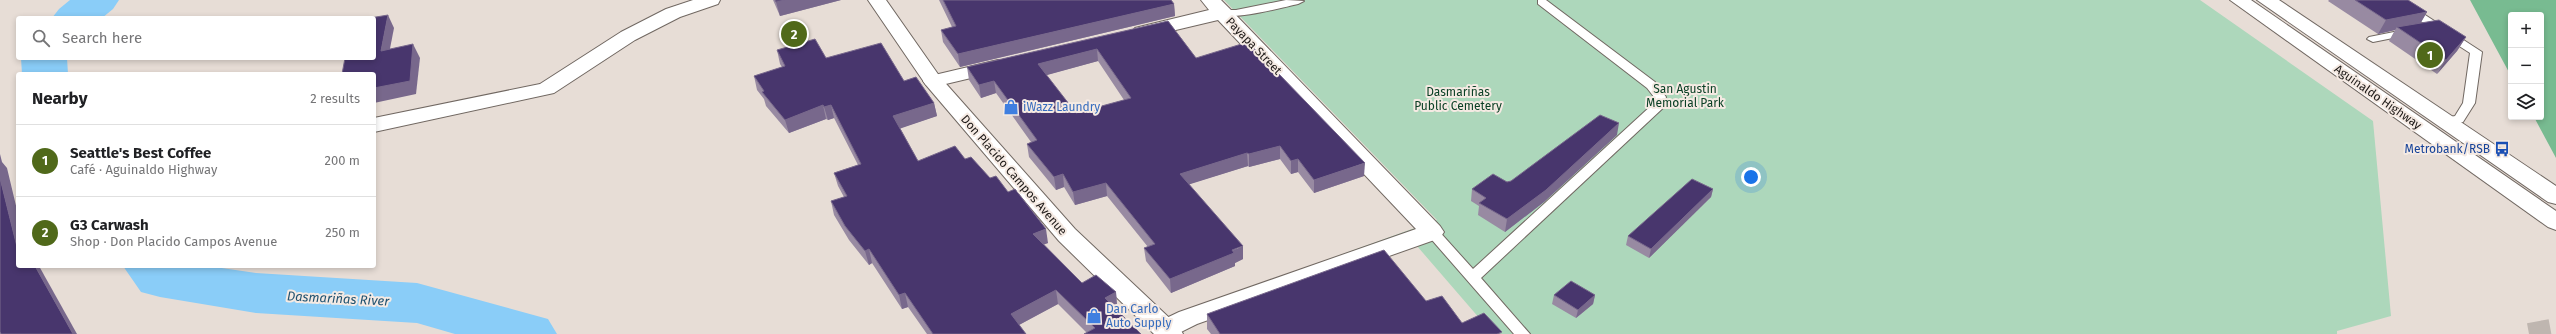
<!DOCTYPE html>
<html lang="en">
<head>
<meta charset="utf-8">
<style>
  :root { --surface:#fff; --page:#f2f2f2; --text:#202124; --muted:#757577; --line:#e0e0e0; --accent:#50691a }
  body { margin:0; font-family:"Fira Sans",sans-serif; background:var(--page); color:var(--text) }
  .controls { position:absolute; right:12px; top:12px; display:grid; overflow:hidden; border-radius:4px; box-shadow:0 2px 6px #0003 }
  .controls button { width:36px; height:36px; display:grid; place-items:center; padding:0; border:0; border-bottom:1px solid var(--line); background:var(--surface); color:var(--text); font:20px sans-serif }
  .you { position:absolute; left:1751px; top:177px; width:14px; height:14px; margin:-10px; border:3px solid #fff; border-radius:50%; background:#1a73e8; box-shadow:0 0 0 6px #1a73e833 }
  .badge { display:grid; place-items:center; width:26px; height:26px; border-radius:50%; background:var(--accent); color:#fff; font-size:13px; font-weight:700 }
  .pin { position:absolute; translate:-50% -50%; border:2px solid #fff; box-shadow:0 1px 4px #0006 }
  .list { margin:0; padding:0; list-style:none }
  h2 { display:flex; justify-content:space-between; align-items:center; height:52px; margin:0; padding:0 16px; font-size:17px }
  h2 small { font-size:13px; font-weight:400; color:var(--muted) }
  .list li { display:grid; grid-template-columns:26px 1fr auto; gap:12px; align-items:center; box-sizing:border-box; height:72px; padding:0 16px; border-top:1px solid var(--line) }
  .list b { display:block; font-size:15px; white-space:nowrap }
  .list p { margin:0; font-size:13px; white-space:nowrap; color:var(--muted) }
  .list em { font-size:13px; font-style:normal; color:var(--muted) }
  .icon { flex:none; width:22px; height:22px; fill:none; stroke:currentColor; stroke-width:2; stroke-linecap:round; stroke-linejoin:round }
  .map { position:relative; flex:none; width:2556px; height:334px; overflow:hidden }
  .search { position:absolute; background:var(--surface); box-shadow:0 2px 6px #0003; left:16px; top:16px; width:360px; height:44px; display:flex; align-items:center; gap:10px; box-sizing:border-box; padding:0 14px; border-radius:4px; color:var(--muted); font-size:15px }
  .panel { position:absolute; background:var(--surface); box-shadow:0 2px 6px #0003; left:16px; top:72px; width:360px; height:196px; border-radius:4px }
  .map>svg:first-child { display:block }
  .green { fill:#add7bb }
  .forest { fill:#78bb91 }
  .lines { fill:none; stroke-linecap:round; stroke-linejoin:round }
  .river { fill:#8acdf8; fill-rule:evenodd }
  .tertiary-tunnel { stroke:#bfb6b0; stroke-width:22; stroke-dasharray:22 11; stroke-linecap:butt }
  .service-casing { stroke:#716862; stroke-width:2 }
  .minor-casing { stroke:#716862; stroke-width:2 }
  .secondary-casing { stroke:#716862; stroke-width:2 }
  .trunk-casing { stroke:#716862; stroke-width:2 }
  .service { fill:#fff; fill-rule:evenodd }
  .minor { fill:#fff; fill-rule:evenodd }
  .secondary { fill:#fff; fill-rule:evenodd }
  .trunk { fill:#fff; fill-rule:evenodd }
  .wall { fill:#988aa2; fill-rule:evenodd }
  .shaded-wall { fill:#78688c }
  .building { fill:#48366d; stroke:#78688c; fill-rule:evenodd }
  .labels { text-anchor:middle; stroke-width:4; stroke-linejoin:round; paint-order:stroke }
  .street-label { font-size:12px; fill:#1d1917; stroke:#f5eae3 }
  .park-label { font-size:12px; fill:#0a4025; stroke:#f5eae3 }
  .shop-label { font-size:12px; fill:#366cbe; stroke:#f5eae3; text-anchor:start }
  .transit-label { font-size:12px; fill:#164399; stroke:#f5eae3; text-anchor:end }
  .water-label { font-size:13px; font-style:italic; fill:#1f516f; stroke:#f5eae3 }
</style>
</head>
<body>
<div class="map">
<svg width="2556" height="334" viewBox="0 0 2556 334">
  <rect width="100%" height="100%" fill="#e7ddd6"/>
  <polygon class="green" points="1224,0 2200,0 2373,121 2391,316 2337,331 2337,334 1493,334 1417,246 1193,324 1182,312 1437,220"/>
  <polygon class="forest" points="2470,0 2556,0 2556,158 2534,117 2541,117 2541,15 2511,15 2511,76"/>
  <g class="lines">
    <g class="river">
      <polygon points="70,0 119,0 113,9 102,18 52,18 59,9"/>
      <polygon points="21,58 67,58 68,74 22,74"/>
      <polygon points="123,266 208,266 256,273 417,283 548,319 557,334 455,334 417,323 256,313 160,297 141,292"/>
    </g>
    <polyline class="tertiary-tunnel" points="2529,334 2556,329"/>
    <g class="service-casing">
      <g id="service">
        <path d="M1286 0 1304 1 1298 4C1285 7 1225 23 1217 13L1223 10H1236Z"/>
        <polygon points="1538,0 1546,0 1655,82 1666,97 1663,108 1481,278 1530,334 1514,334 1425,232 1432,227 1437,229 1473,269 1653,104 1654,97 1647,88 1538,4"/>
        <polygon points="2388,0 2402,0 2482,52 2475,103 2463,122 2445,126 2439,122 2441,119 2455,116 2463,103 2470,53"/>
        <polygon points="2409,29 2413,30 2415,32 2413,34 2373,42 2367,39 2369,37"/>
      </g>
    </g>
    <g class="minor-casing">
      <g id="minor">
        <polygon points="693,0 720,0 718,4 680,17 635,40 554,93 374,132 374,118 540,84 621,32 666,9"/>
        <polygon points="1201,0 1221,0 1230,9 1440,226 1444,232 1440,238 1197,324 1177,334 1155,334 1153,329 1156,323 1179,312 1416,229 1218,20 1142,38 1135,36 1132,32 1135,28 1209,10"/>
        <polygon points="998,60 1005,62 1008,66 1005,70 933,87 926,85 923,81 926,77"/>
      </g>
    </g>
    <g class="secondary-casing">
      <polygon id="secondary" points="868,0 886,0 940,77 1075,229 1179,327 1183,334 1154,334 1059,241 926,85"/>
    </g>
    <g class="trunk-casing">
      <g id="trunk">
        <polygon points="2230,0 2251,0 2556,211 2556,230 2548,227"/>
        <polygon points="2257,0 2279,0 2556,186 2556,204 2548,202"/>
      </g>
    </g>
    <use href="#service" class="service"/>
    <use href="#minor" class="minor"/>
    <use href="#secondary" class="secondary"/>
    <use href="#trunk" class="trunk"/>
  </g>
  <g class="wall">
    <polygon points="773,0 841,0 780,16"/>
    <polygon points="939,0 1171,0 1174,4 1175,16 960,67 943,42 941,30 952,27"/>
    <polygon points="2329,0 2408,0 2427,12 2420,23 2466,37 2457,51 2437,74 2389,41 2395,30 2378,34 2328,1"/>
    <path d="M1168 21 1196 58 1364 176 1314 193 1298 172 1291 174 1280 159 1249 167 1248 166 1189 184 1243 259 1235 263V266L1171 293 1146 261 1144 248 1148 247 1107 196 1075 205 1064 187 1056 190 1029 157 1027 144 1031 142 996 93 981 98 969 80 967 67ZM1098 61 1124 100 1076 113 1046 75Z"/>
    <polygon points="777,50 826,58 904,81 934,103 937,116 900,128 918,161 965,159 990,178 1048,243 1044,244 1082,283 1116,292 1117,306 1114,308 1141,334 1087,333 1058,304 1019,325 1026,334 927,334 908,307 902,309 872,263 869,265 849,240 834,215 831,201 844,197 838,186 834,173 858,165 834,118 828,120 826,119 789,133 766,106 764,99 757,90 754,76 782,67 780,64"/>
    <polygon points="1617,135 1544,202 1505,232 1478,215 1479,206 1471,201 1472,189 1511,181"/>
    <polygon points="1713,189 1711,197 1649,258 1626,245 1628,236"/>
    <polygon points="1554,295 1595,295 1593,304 1576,318 1552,304"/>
    <polygon points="1426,301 1462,323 1502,334 1211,334 1207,329 1207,314"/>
  </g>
  <g class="shaded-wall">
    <polygon points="785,0 841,0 780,16 776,2"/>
    <polygon points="1174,4 1175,16 960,67 958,54"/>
    <polygon points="2427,12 2419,26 2397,27 2395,30 2378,34 2386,20"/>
    <polygon points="388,15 394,28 387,64 381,51"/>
    <polygon points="2466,37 2457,51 2437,74 2446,60"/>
    <polygon points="413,44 420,58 416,94 374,103 374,88"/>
    <polygon points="1097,49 1098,61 1040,77 1038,64"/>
    <polygon points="332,58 346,58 333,60"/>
    <polygon points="994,81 996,93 981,98 979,85"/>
    <polygon points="934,103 937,116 896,130 893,116"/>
    <polygon points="823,105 826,119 789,133 785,120"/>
    <polygon points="831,105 834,118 828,120 824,107"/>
    <polygon points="1619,123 1617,135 1544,202 1505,232 1507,219"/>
    <polygon points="1280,146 1280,159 1249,167 1249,154"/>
    <polygon points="1247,153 1248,166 1181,187 1180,174"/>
    <polygon points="0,154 2,162 7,168 18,214 18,251 0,178"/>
    <polygon points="1298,159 1298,172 1291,174 1291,161"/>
    <polygon points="1365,163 1364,176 1314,193 1314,180"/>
    <polygon points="1063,174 1064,187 1056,190 1054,177"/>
    <polygon points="1106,183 1107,196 1075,205 1073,192"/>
    <polygon points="1713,189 1711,197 1649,258 1651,249"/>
    <polygon points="1046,229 1048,243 1035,248 1033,234"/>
    <polygon points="1243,246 1243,259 1235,263 1235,266 1171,293 1170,279"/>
    <polygon points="869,249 872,263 869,265 865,251"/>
    <polygon points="35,266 39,266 77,334 73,334"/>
    <polygon points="1056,290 1058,304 1013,328 1011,314"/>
    <polygon points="1116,292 1117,306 1107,312 1105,298"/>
    <polygon points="905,293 908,307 902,309 899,295"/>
    <polygon points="1595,295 1593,304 1576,318 1578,310"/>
  </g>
  <g class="building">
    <polygon points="775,0 785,0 776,2"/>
    <polygon points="943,0 1171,0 1174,4 958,54 941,30 956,26"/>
    <polygon points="2355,0 2408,0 2427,12 2386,20"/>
    <polygon points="388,15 381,51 413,44 410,81 374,88 374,74 342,74 345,58 374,58 374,18 370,18"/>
    <polygon points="2439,20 2466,37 2446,60 2397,27"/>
    <path d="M1168 21 1196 58 1248 42 1365 163 1314 180 1298 159 1291 161 1280 146 1249 154 1247 153 1180 174 1243 246 1232 250 1234 253 1170 279 1144 248 1155 244 1106 183 1073 192 1063 174 1054 177 1027 144 1037 140 994 81 979 85 967 67ZM1097 49 1131 98 1076 113 1038 64Z"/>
    <polygon points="815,39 826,58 881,43 904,81 916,77 934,103 893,116 918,161 955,146 965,159 971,157 990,178 996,176 1008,192 1015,189 1046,229 1033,234 1082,283 1096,275 1116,292 1105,298 1141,334 1084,334 1095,328 1056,290 1011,314 1026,334 933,334 905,293 899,295 869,249 865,251 845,226 831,201 847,196 834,173 861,164 831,105 824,107 823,105 785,120 762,92 764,91 754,76 785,66 777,50"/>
    <polygon points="1600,115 1619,123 1546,190 1507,219 1479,203 1486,198 1472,189 1493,174 1507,182 1511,181"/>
    <polygon points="0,178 18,251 18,266 35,266 73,334 1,334 0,332"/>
    <polygon points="1692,179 1713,189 1651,249 1628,236"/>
    <polygon points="1384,250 1426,301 1442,296 1462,323 1484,313 1502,332 1497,334 1220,334 1207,314"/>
    <polygon points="1571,281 1595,295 1578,310 1554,295"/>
  </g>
  <defs>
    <g id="shop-bare" transform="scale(1.2)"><path d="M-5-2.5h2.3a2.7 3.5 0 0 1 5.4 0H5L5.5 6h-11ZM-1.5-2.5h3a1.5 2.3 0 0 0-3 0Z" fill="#3f7fe0" stroke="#f5eae3" stroke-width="2.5" paint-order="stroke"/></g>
    <g id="bus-bare" transform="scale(1.2)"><path d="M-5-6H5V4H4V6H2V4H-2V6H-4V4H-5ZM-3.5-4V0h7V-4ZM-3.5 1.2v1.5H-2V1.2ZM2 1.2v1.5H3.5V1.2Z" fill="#1a4fb4" stroke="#f5eae3" stroke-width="2.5" paint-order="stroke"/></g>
  </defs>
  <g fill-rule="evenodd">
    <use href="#shop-bare" x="1011" y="107"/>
    <use href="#bus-bare" x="2502" y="149"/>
    <use href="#shop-bare" x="1094" y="316"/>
  </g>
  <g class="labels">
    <g class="street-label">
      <text transform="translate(1254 46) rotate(46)" y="4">Payapa Street</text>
      <text transform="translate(2378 97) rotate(35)" y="4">Aguinaldo Highway</text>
      <text transform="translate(1014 175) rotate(49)" y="4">Don Placido Campos Avenue</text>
    </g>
    <g class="park-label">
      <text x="1685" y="93">San Agustin<tspan x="1685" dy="14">Memorial Park</tspan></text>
      <text x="1458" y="96">Dasmariñas<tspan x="1458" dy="14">Public Cemetery</tspan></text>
    </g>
    <g class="shop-label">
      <text x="1023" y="111">iWazz Laundry</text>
      <text x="1106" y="313">Dan Carlo<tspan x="1106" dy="14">Auto Supply</tspan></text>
    </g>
    <g class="transit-label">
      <text x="2490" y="153">Metrobank/RSB</text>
    </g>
    <g class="water-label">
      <text transform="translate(338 298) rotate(3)" y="5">Dasmariñas River</text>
    </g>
  </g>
</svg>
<div class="controls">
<button>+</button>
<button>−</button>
<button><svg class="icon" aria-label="layers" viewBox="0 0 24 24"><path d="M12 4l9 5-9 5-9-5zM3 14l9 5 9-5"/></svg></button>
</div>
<div class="you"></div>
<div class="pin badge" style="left:2430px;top:55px">1</div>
<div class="pin badge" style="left:794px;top:34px">2</div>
<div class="search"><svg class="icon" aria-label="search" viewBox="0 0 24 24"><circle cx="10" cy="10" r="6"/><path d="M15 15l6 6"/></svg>Search here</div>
<section class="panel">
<h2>Nearby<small>2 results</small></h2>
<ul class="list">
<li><span class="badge">1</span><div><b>Seattle's Best Coffee</b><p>Café · Aguinaldo Highway</p></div><em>200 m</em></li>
<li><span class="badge">2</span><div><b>G3 Carwash</b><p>Shop · Don Placido Campos Avenue</p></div><em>250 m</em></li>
</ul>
</section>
</div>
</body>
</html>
